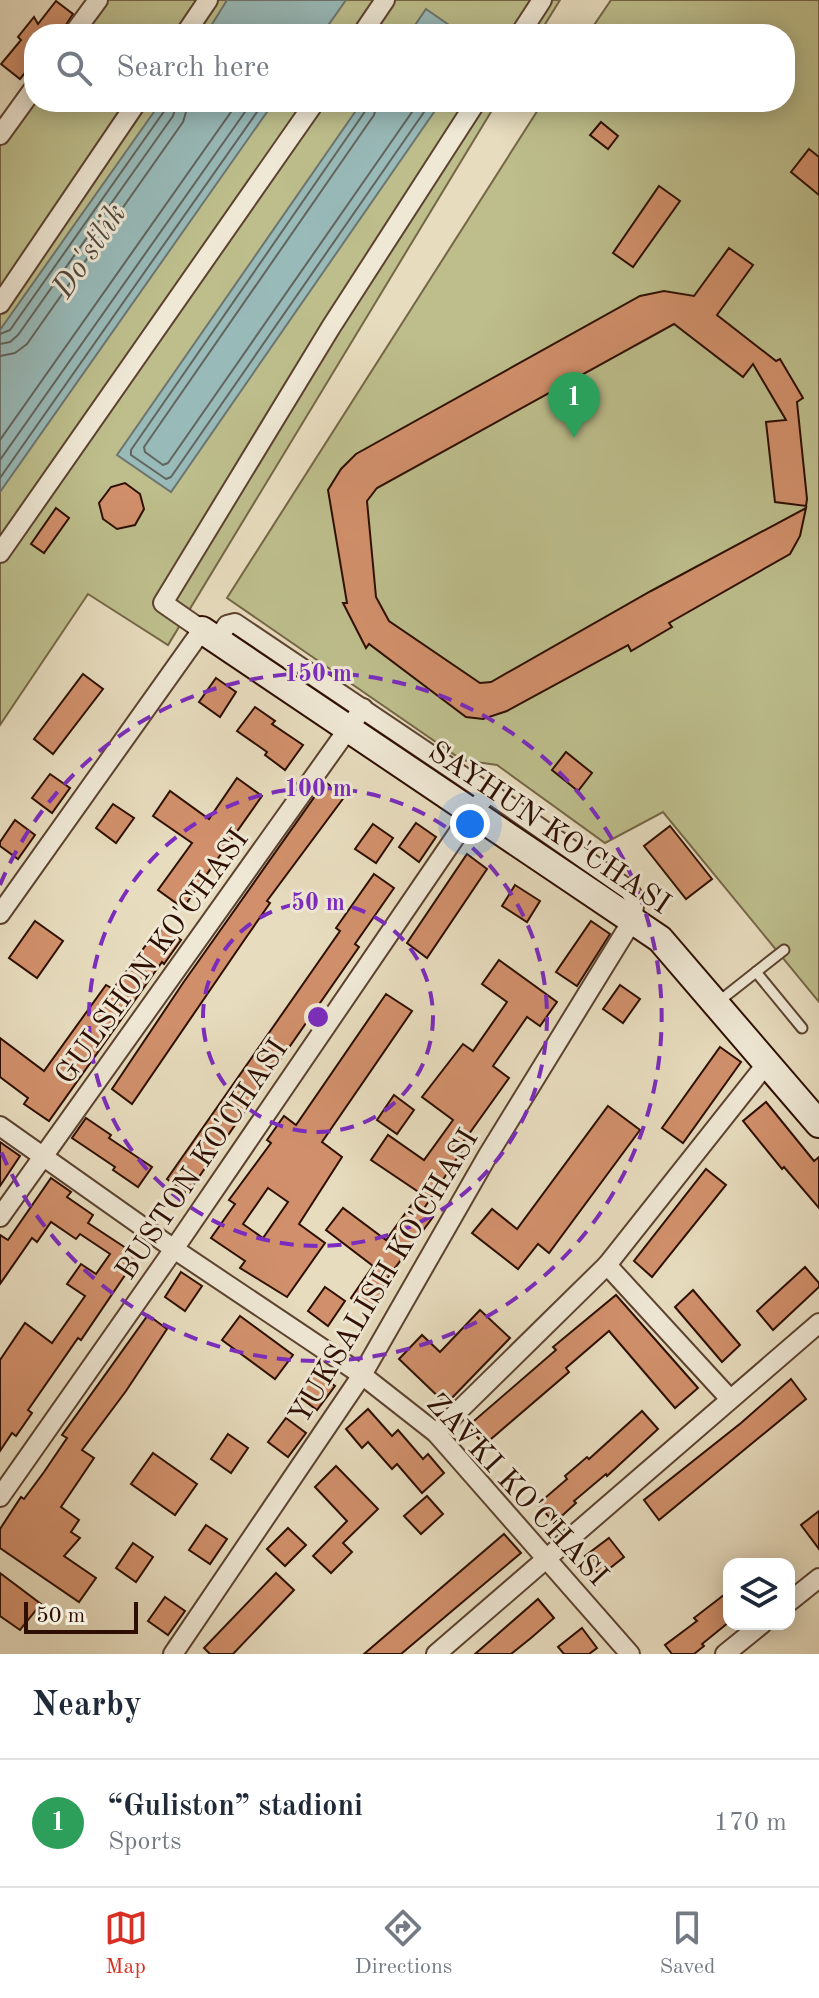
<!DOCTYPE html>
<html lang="en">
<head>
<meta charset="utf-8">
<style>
  :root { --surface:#fff; --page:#f2f2f3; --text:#1f2937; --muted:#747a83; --line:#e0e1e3; --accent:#d93025 }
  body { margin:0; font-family:"Old Standard TT",serif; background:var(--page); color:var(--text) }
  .controls { position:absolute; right:24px; bottom:24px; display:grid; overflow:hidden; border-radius:16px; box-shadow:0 4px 20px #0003 }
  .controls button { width:72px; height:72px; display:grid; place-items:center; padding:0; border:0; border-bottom:2px solid var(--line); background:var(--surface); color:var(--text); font:40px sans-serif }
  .scale { position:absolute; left:24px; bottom:20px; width:114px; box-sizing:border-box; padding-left:8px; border:4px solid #2d0e01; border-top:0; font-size:22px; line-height:28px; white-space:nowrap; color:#2d0e01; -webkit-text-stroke:6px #efe8d5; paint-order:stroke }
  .you { position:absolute; left:470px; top:824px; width:28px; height:28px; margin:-20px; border:6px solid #fff; border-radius:50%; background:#1a73e8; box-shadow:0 0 0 12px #1a73e833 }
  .badge { display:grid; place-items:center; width:52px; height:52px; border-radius:50%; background:var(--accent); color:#fff; font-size:26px; font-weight:700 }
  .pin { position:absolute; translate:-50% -66px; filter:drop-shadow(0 2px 4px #0008) }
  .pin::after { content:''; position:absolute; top:42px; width:28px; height:24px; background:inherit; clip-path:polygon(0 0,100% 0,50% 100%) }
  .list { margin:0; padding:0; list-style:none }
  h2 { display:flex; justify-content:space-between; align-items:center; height:104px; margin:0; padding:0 32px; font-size:34px }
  h2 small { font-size:26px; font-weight:400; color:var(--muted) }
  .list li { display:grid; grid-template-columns:52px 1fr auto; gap:24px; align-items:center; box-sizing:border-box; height:128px; padding:0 32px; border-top:2px solid var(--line) }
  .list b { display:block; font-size:30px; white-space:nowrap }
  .list p { margin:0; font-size:26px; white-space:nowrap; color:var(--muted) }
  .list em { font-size:26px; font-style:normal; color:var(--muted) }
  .icon { flex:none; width:44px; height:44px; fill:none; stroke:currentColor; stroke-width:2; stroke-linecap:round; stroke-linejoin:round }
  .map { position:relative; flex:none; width:819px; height:1654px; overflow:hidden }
  .search { position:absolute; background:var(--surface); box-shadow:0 4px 20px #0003; left:24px; right:24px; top:24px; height:88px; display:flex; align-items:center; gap:20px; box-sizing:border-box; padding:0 28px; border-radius:32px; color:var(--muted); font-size:30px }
  .sheet { height:232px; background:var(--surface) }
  nav { display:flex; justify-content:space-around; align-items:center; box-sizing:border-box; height:112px; border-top:2px solid var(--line); background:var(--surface); font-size:22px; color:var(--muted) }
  nav a { display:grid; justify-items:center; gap:4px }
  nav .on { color:var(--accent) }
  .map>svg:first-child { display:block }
  .green { fill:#bdbe8c; stroke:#756646; stroke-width:2 }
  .water { fill:#98bab9; stroke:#6d756f; stroke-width:2 }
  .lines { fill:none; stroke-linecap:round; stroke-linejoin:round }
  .shore { stroke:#62645d; stroke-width:2 }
  .building { fill:#d1906b; stroke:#2d0e01; stroke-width:2; fill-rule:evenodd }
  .lane-casing { stroke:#5c4230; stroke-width:13 }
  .street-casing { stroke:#5c4230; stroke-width:22 }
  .secondary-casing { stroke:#2d0e01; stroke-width:30 }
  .lane { stroke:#efe8d5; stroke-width:9 }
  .street { stroke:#efe8d5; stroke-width:18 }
  .secondary { stroke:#efe8d5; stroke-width:26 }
  .ring { fill:none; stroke:#7b2cbf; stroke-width:4; stroke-dasharray:14 10 }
  .labels { text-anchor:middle; stroke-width:6; stroke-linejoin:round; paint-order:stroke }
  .street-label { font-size:30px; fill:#2d0e01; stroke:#efe8d5 }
  .water-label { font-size:32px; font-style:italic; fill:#524a41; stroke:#efe8d5 }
  .centre { fill:#7b2cbf; stroke:#efe8d5; stroke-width:4 }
  .ring-label { font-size:24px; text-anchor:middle; font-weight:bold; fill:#7b2cbf; stroke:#efe8d5; stroke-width:6; stroke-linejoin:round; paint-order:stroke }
</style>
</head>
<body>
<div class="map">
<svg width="819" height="1654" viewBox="0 0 819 1654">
  <rect width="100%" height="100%" fill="#e7dcbe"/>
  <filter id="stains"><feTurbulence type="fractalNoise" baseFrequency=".0025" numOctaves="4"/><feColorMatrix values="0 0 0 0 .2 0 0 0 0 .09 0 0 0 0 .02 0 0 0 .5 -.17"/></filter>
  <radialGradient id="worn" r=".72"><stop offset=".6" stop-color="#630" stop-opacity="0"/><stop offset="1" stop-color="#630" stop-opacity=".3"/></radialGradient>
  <g class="green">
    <polygon points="97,0 560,0 539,34 73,34"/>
    <polygon points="611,0 819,0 819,1002 663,812 605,843 497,765 462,760 227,598 543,102 785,102 785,34 588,34"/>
    <polygon points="34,102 497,102 168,645 88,594 0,725 0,138"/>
  </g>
  <g class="water">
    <polygon points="227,0 346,0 322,34 206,34"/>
    <polygon points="426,9 462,34 409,34"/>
    <polygon points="161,102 274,102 0,492 0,330"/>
    <polygon points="362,102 441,102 171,492 117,455"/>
  </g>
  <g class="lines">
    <g class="shore">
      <polyline points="368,102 366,110 131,450 131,455 166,479 171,477 431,102"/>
      <polyline points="378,102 374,115 144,447 145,452 163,465 168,463 419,102"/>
      <polyline points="0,334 10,330 165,110 167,102"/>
      <polyline points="0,344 10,342 18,335 173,116 177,102"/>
      <polyline points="0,356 15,353 27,344 183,122 189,102"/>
      <polyline points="0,440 238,102"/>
      <polyline points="0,460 252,102"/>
      <polyline points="0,478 264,102"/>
    </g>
  </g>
  <g class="building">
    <polygon points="56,1 73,14 60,34 55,29 51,34 34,34 34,62 20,79 1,64 21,40 18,37 34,17 38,24"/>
    <polygon points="601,122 618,136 608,149 590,135"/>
    <polygon points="809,149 819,157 819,195 791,172"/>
    <polygon points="659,186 680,201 633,267 613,253"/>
    <polygon points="729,248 753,265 717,315 776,361 780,359 803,398 797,402 807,499 806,506 775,502 766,422 786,420 753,364 743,377 674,324 377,488 367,501 376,597 389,621 480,683 491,682 651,591 806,508 800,536 790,554 669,623 672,627 631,651 628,645 507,711 483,719 466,717 369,644 366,648 343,603 347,603 328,490 341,469 356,454 640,296 664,291 694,296"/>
    <polygon points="125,483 140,494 144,509 135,525 117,529 103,519 99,503 111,487"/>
    <polygon points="56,508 69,518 44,553 31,544"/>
    <polygon points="83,674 103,689 53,754 34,739"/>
    <polygon points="216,678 236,692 220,717 199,702"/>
    <polygon points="255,707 275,721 272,724 303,745 285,770 265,755 267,752 237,731"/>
    <polygon points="566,752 592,773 578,791 552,770"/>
    <polygon points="50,774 70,788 52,813 32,798"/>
    <polygon points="237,778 262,796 183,908 158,890 192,843 153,816 170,791 209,819"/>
    <polygon points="325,782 345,796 267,901 270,903 245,939 132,1104 112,1089 183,983"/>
    <polygon points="113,804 134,818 116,843 96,828"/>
    <polygon points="15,820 35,835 18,859 0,846 0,842"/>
    <polygon points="416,823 436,837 419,862 399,847"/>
    <polygon points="373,824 393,838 376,863 355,849"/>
    <polygon points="670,826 712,879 686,899 644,846"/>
    <polygon points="467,854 487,869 427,958 407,943"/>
    <polygon points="374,874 394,888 355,944 359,947 187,1194 167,1179 340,931 336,928"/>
    <polygon points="515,885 540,901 527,922 502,906"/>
    <polygon points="35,921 63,941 37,978 9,958"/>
    <polygon points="591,921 610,934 577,986 556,972"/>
    <polygon points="161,925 181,940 164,964 162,962 49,1121 24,1104 28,1098 0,1077 0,1038 44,1071 106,985 113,989"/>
    <polygon points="499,960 557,1002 540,1026 527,1017 493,1066 509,1078 464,1141 467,1143 423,1210 433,1217 383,1284 388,1288 371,1312 351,1298 373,1266 326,1230 343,1208 386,1240 420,1193 371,1160 388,1135 424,1160 453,1120 422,1097 463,1044 473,1051 507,1002 482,984"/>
    <polygon points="620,985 640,999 623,1023 603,1009"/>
    <path d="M386 994 412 1011 322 1142 342 1157 299 1224 325 1243 287 1297 240 1268 245 1261 211 1238 235 1204 229 1200 271 1143 267 1140 284 1116 296 1125ZM268 1188 288 1202 263 1238 243 1224Z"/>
    <polygon points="720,1047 741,1062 683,1143 662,1128"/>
    <polygon points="394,1095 414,1110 397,1134 377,1120"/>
    <polygon points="766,1102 814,1161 819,1157 819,1208 784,1167 782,1169 743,1121"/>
    <polygon points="608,1106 640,1130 549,1253 538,1244 518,1269 472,1233 492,1209 517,1229"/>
    <polygon points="86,1118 111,1135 109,1138 152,1167 138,1187 113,1170 115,1167 72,1138"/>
    <polygon points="0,1142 20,1156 0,1186"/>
    <polygon points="706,1169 726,1185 652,1277 634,1261"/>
    <polygon points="51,1178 71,1192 67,1197 93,1215 88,1223 138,1256 81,1340 78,1338 28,1410 32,1413 16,1436 12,1433 0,1451 0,1360 25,1323 52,1343 85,1296 67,1284 81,1264 96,1274 110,1254 80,1234 76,1239 51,1222 37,1242 32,1238 0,1284 0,1235 8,1240"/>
    <polygon points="805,1267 819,1283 819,1287 773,1330 757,1311"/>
    <polygon points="181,1272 202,1286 185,1311 165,1297"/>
    <polygon points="325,1287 345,1301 328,1326 308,1311"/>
    <polygon points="693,1290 740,1345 722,1362 675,1307"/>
    <polygon points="616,1295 698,1388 675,1408 609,1331 566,1368 569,1372 484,1445 468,1426 556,1350 553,1347"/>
    <polygon points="480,1310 510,1338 446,1404 399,1359 422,1335 440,1352"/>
    <polygon points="148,1315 167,1329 126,1391 82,1450 94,1458 61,1507 79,1520 71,1532 80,1538 64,1556 96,1578 79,1602 0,1548 0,1529 21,1497 24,1499 44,1472 67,1438 62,1435"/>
    <polygon points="240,1316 293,1355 275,1379 222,1340"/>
    <polygon points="315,1371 335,1386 317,1410 297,1395"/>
    <polygon points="791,1379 806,1399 659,1520 644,1500 741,1423"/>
    <polygon points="368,1409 392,1436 398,1430 423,1459 428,1454 444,1473 422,1493 397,1464 392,1469 368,1442 362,1448 346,1429"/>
    <polygon points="642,1411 658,1429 607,1476 606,1474 574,1501 576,1503 554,1523 538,1504 567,1479 565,1476 587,1457 589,1459"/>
    <polygon points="286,1418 306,1433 288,1457 268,1442"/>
    <polygon points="228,1434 248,1448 231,1473 211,1459"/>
    <polygon points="153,1453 197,1484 175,1515 131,1484"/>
    <polygon points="336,1466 378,1509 343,1543 352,1552 331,1573 313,1556 347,1521 315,1487"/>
    <polygon points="427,1496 443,1514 421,1534 404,1516"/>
    <polygon points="819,1511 819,1549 801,1525"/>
    <polygon points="206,1525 227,1539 210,1564 189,1550"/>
    <polygon points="288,1528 306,1545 285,1566 267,1549"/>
    <polygon points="504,1534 521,1553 465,1600 401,1654 364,1654"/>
    <polygon points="609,1538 624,1557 600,1576 585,1556"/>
    <polygon points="133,1543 153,1557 136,1582 116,1568"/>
    <polygon points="0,1573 41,1604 20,1630 0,1616"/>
    <polygon points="276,1573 294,1590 233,1654 210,1654 204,1648"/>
    <polygon points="729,1591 729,1622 702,1644 704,1646 694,1654 672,1654 665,1645 697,1621 694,1618"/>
    <polygon points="165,1597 185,1611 168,1635 148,1621"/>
    <polygon points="538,1599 554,1618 531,1638 511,1654 475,1654"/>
    <polygon points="582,1628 597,1648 589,1654 564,1654 558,1647"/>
  </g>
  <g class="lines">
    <g class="lane-casing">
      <g id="lane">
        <polyline points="756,972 802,1028"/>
        <polyline points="718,1002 784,950"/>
      </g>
    </g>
    <g class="street-casing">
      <g id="street">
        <polyline points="73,34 98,0"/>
        <polyline points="185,34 208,0"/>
        <polyline points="362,34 385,0"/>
        <polyline points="520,34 542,0"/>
        <polyline points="0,135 34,88"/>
        <polyline points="0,304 137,102"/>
        <polyline points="0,553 315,102"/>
        <polyline points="217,640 227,625 235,623 489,794"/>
        <polyline points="0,914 202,630 163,603 331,327 476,102"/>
        <polyline points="0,1126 174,1249 362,1375 436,1433 630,1654"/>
        <polyline points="0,1217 363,708"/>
        <polyline points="607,1265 730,1399"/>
        <polyline points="436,1433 607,1265 767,1063"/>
        <polyline points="0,1497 174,1249 473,811 487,795 494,796 629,890 635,899 632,921 488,1155 362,1375 173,1654"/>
        <polyline points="789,1602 819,1578"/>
        <polyline points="436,1654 819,1323"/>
        <polyline points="725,1654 762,1624"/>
      </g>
    </g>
    <g class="secondary-casing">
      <polyline id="secondary" points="202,630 660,939 819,1124"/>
    </g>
    <use href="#lane" class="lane"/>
    <use href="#street" class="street"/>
    <use href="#secondary" class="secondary"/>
  </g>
  <g class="ring">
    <circle cx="318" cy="1017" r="115"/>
    <circle cx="318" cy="1017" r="229"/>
    <path d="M0 885A344 344 0 1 1 0 1149"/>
  </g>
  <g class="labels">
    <g class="street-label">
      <text transform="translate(550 827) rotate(34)" y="10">SAYHUN KO'CHASI</text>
      <text transform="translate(151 956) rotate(-54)" y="10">GULSHON KO'CHASI</text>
      <text transform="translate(201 1159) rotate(-56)" y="10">BUSTON KO'CHASI</text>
      <text transform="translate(383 1276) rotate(-59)" y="10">YUKSALISH KO'CHASI</text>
      <text transform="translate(518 1489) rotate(47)" y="10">ZAVKI KO'CHASI</text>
    </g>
    <g class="water-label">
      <text transform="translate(88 250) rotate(-56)" y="11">Do'stlik</text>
    </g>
  </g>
  <circle cx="318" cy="1017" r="12" class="centre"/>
  <g class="ring-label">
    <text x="318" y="681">150 m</text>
    <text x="318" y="796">100 m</text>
    <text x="318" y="910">50 m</text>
  </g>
  <rect width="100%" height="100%" filter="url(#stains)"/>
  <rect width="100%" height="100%" fill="url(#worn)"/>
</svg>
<div class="controls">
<button><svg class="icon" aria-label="layers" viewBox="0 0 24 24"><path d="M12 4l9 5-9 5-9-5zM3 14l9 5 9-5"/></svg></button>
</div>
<div class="scale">50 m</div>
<div class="you"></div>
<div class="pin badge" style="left:574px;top:438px;background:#2e9e5b">1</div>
<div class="search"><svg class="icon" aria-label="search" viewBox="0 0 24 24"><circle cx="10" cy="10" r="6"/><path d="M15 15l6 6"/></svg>Search here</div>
</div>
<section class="sheet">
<h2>Nearby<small></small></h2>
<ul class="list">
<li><span class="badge" style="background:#2e9e5b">1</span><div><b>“Guliston” stadioni</b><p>Sports</p></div><em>170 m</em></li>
</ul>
</section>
<nav>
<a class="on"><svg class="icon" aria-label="map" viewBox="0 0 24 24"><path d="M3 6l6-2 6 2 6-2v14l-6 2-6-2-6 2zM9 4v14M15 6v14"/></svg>Map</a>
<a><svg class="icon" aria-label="directions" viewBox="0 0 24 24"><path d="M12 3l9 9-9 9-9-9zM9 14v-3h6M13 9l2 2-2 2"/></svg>Directions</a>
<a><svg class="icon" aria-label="saved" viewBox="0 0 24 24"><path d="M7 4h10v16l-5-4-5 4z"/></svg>Saved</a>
</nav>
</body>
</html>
